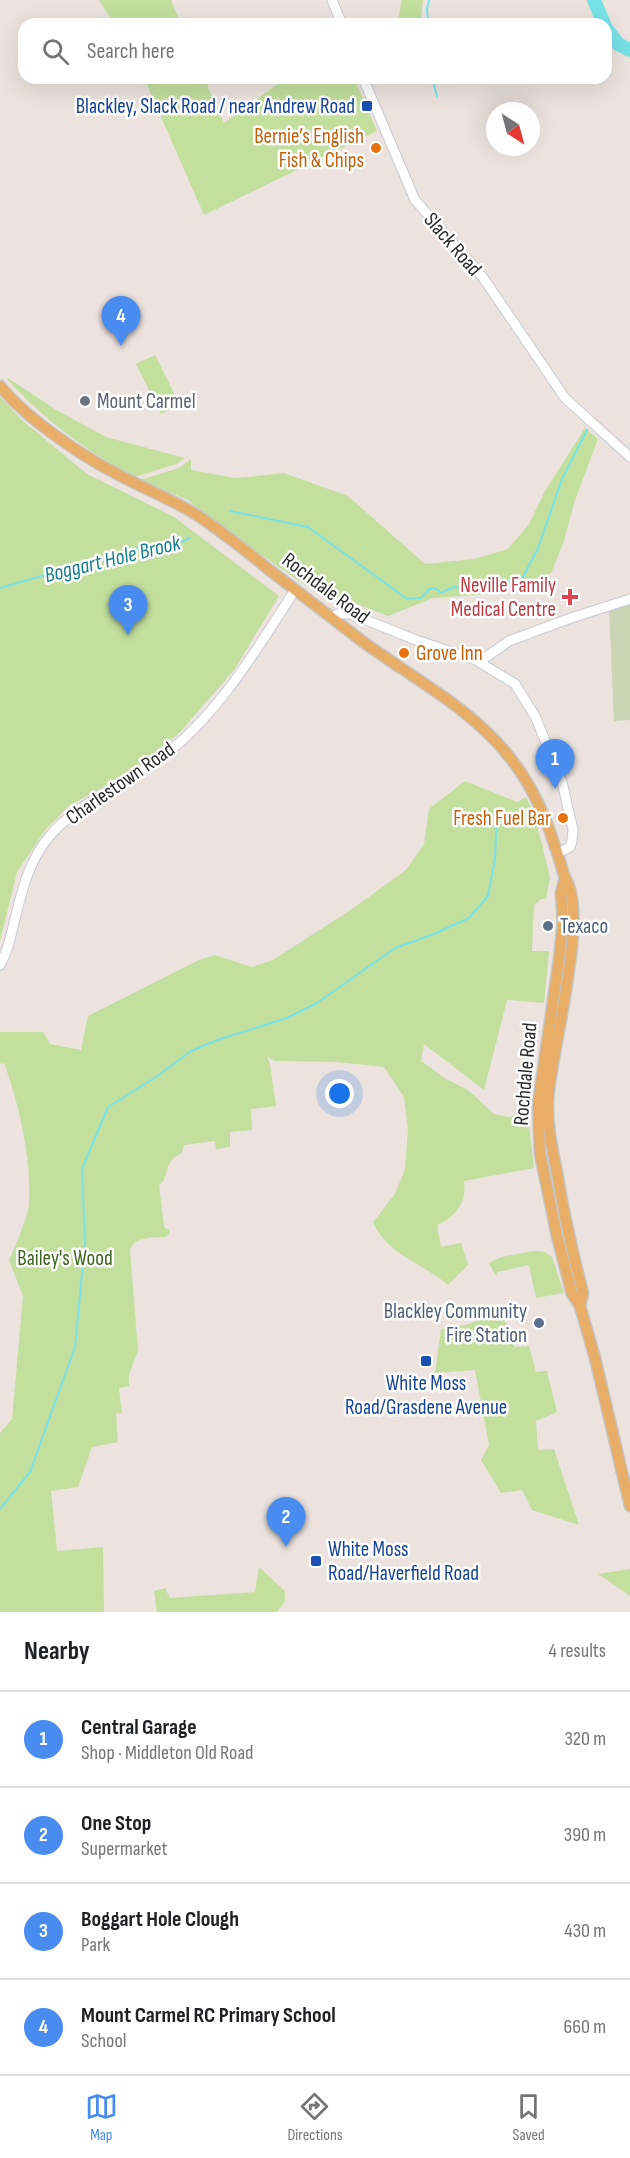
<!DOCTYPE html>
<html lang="en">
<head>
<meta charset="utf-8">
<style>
  :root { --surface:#fff; --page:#f6f6f6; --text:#202124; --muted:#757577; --line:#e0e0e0; --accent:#488cef }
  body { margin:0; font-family:"Sofia Sans Condensed",sans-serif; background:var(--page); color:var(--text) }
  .compass { position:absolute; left:486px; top:102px; width:54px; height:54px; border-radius:50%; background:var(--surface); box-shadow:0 6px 24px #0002; rotate:144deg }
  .you { position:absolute; left:340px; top:1094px; width:21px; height:21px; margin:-15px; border:4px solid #fff; border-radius:50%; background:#1a73e8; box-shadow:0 0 0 9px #1a73e833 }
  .badge { display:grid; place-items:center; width:39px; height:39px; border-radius:50%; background:var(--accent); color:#fff; font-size:20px; font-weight:700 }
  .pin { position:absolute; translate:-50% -50px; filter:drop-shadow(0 2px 3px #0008) }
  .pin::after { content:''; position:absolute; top:32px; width:21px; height:18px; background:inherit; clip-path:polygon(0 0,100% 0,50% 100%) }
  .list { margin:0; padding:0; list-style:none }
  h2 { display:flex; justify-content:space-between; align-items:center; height:78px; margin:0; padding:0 24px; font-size:26px }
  h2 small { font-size:20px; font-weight:400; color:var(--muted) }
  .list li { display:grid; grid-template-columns:39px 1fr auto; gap:18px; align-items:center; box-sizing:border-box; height:96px; padding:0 24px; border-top:2px solid var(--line) }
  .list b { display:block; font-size:22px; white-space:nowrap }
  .list p { margin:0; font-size:20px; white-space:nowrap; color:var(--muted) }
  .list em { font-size:20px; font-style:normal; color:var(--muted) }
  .icon { flex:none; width:33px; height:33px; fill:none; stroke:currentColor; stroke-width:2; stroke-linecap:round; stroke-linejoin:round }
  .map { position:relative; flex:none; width:630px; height:1612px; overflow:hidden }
  .search { position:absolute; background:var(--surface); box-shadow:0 6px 24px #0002; left:18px; right:18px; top:18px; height:66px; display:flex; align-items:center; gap:15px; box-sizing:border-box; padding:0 21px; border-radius:18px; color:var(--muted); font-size:22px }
  .sheet { height:462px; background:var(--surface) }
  nav { display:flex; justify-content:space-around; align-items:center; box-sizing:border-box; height:84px; border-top:2px solid var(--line); background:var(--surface); font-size:16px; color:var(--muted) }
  nav a { display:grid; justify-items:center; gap:3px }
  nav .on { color:var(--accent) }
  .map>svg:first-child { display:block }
  .green { fill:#c2df9e }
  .cemetery { fill:#ccd4b6 }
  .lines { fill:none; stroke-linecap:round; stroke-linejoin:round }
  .stream { stroke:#77e2e7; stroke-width:2 }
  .river { stroke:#77e2e7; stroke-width:14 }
  .secondary-casing { stroke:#c6cbd3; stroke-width:11 }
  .primary-casing { stroke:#c4c4c4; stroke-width:13 }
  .secondary { stroke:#fff; stroke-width:9 }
  .primary { stroke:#e8ad66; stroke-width:10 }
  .transit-dot { fill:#1a4fb4; stroke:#fff; stroke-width:2 }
  .food-dot { fill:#e8710a; stroke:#fff; stroke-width:2 }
  .worship-dot { fill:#6b7280; stroke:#fff; stroke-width:2 }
  .health-dot { fill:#e0444e; stroke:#fff; stroke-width:2 }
  .service-dot { fill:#5c6f8a; stroke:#fff; stroke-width:2 }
  .labels { text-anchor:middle; stroke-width:5; stroke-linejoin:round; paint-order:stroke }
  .transit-label { font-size:21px; fill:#164399; stroke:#fff; text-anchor:end }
  .food-label { font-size:21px; fill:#c56008; stroke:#fff; text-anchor:end }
  .street-label { font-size:21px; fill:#2b2b2b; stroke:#fff }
  .worship-label { font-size:21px; fill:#5b616d; stroke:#fff; text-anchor:start }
  .health-label { font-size:21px; fill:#be3a42; stroke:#fff; text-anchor:end }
  .service-label { font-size:21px; fill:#4e5e75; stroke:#fff; text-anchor:start }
  .park-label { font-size:21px; fill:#3c641f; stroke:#fff }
  .water-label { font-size:22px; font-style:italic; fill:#167e8d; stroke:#fff }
</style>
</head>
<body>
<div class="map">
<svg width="630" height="1612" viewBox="0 0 630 1612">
  <rect width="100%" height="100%" fill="#ece3de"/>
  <g class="green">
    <polygon points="99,0 171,0 181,24 114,24"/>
    <polygon points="402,0 423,0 421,18 423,24 397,24"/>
    <polygon points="144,78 204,78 224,123 275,86 292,78 354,78 377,131 204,215"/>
    <polygon points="155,355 180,405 161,414 136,364"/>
    <path d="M8 378 58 411 106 437 185 458 176 464 135 477C90 454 41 417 7 379Z"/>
    <polygon points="0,397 23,421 87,474 174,517 279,596 234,670 180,732 130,773 70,805 46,829 17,872 0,941"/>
    <polygon points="585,428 598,439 574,503 564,541 551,573 502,593 433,598 388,616 349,601 317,593 232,535 188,500 140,480 179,468 191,459 191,470 236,478 284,473 348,496 425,564 474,559 508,549 529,524 545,491"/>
    <path d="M465 781 517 802 526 797 535 816 550 877 546 899H541L534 905 532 951H549L544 1003 507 1000 484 1090 424 1044 421 1061 446 1079 468 1090 494 1114 510 1117 527 1107 534 1168 464 1181C467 1202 456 1217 437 1225L441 1247 461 1243 468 1265 448 1285C423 1263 387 1255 373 1222L395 1194 405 1169 408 1130 404 1097 384 1067 337 1062 274 1061 267 1056 270 1064 276 1106 251 1109 252 1130 230 1132V1147L216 1149 215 1141 184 1145 182 1153C161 1163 171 1177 159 1185L164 1227 169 1230V1234L166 1237C153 1238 135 1236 130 1250L138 1350 129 1375V1386L119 1388 122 1413 116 1414 118 1442 92 1447 78 1487 51 1491 57 1551 103 1547 104 1612H0V1433L12 1419 23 1296 9 1260C15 1246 28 1218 29 1204 32 1161 19 1103 4 1063L0 1064V1032H43L50 1044 81 1050 88 1016 199 960 215 955 252 967 273 960 352 909 406 870 424 844 429 809Z"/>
    <polygon points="534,1251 545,1252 552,1257 564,1293 536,1298 529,1265 497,1272 496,1276 489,1263 501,1257"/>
    <polygon points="501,1311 515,1347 529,1346 536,1372 547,1371 557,1412 536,1421 538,1450 554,1449 579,1525 532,1510 522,1490 501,1493 481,1460 489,1445 475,1370 435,1373 441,1329 466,1325"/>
    <polygon points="259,1567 285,1591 285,1601 277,1612 157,1612 154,1591 165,1588 170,1598 255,1592"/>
    <polygon points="630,1569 630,1596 598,1574"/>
  </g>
  <polygon class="cemetery" points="630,601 630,720 614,721 609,609"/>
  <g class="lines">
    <g class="stream">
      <polyline points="428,24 427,9 429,0"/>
      <polyline points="432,78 437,96"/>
      <polyline points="230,511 308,527 407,599 421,598 429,589 435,588 441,593 454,587 483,591 494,584 523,577 538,548 562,479 587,430"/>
      <polyline points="0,588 152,544 175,544 190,538"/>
      <polyline points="0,1509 30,1472 75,1347 85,1242 82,1169 108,1107 156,1077 191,1051 220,1039 287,1018 317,1003 395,948 434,934 469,918 488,896 495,859 497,808"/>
    </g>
    <g class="river">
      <polyline points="594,0 604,24"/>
      <polyline points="606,28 618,44 630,50"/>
    </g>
    <g class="secondary-casing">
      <g id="secondary">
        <polyline points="332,0 342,24"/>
        <polyline points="363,78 415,200 482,276 565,398 630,457"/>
        <polyline points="333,619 337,614 351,614 416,640 476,660 515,684 535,716 562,782 573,830 572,841 570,847 558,853"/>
        <polyline points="479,662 509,641 571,618 630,599"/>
        <path d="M0 965C7 953 10 940 13 927 21 895 27 864 48 838 77 802 126 785 162 757 220 713 256 650 295 590"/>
      </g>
    </g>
    <g class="primary-casing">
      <g id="primary">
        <path d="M0 386C26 418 79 454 115 473 141 487 168 498 192 512 221 530 246 551 272 572 302 595 332 618 362 641 412 678 473 709 511 759 539 794 552 835 565 878 590 913 551 1052 548 1099 547 1123 551 1144 556 1167 563 1210 572 1251 583 1293L580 1306"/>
        <polyline points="565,878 561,893 563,922 559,959 538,1105 540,1154 557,1236 572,1294 580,1306 595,1358 630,1506"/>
      </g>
    </g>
    <use href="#secondary" class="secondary"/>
    <use href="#primary" class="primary"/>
  </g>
  <g class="transit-dot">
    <rect x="361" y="100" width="12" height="12" rx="3"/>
    <rect x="420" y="1355" width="12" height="12" rx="3"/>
    <rect x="310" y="1555" width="12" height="12" rx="3"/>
  </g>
  <g class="food-dot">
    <circle cx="376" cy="148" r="6"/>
    <circle cx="404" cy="653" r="6"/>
    <circle cx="563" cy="818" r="6"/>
  </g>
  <circle class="worship-dot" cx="85" cy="401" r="6"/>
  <path class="health-dot" d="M567 588h6v6h6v6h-6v6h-6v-6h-6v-6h6z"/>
  <g class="service-dot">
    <circle cx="548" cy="926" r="6"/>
    <circle cx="539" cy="1323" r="6"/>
  </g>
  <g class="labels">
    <g class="transit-label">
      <text x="355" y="113">Blackley, Slack Road / near Andrew Road</text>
      <text x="426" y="1390" text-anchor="middle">White Moss<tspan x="426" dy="24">Road/Grasdene Avenue</tspan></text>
      <text x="328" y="1556" text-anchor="start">White Moss<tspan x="328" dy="24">Road/Haverfield Road</tspan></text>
    </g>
    <g class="food-label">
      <text x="364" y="143">Bernie’s English<tspan x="364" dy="24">Fish &amp; Chips</tspan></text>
      <text x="416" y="660" text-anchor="start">Grove Inn</text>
      <text x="551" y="825">Fresh Fuel Bar</text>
    </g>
    <g class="street-label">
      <text transform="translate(453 244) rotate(49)" y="7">Slack Road</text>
      <text transform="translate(326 588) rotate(37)" y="7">Rochdale Road</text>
      <text transform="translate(120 783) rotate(-35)" y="7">Charlestown Road</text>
      <text transform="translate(525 1074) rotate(-85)" y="7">Rochdale Road</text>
    </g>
    <g class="worship-label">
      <text x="97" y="408">Mount Carmel</text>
    </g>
    <g class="health-label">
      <text x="556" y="592">Neville Family<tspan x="556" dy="24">Medical Centre</tspan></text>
    </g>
    <g class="service-label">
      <text x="560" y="933">Texaco</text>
      <text x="527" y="1318" text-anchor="end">Blackley Community<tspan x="527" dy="24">Fire Station</tspan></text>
    </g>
    <g class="park-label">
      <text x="65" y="1265">Bailey's Wood</text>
    </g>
    <g class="water-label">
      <text transform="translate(112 558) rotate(-14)" y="8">Boggart Hole Brook</text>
    </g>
  </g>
</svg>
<svg class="compass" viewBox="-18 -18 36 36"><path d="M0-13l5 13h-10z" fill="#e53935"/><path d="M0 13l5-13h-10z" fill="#757577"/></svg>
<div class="you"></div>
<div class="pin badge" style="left:555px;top:789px">1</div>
<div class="pin badge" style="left:286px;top:1547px">2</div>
<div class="pin badge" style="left:128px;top:635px">3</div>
<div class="pin badge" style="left:121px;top:346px">4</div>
<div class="search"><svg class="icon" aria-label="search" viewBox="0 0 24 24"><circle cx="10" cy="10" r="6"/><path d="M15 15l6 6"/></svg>Search here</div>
</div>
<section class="sheet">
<h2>Nearby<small>4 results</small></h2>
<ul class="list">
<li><span class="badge">1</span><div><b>Central Garage</b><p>Shop · Middleton Old Road</p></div><em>320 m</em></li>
<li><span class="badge">2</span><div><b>One Stop</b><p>Supermarket</p></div><em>390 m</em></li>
<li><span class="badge">3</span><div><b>Boggart Hole Clough</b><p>Park</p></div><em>430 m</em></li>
<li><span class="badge">4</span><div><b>Mount Carmel RC Primary School</b><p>School</p></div><em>660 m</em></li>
</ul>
</section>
<nav>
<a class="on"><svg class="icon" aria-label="map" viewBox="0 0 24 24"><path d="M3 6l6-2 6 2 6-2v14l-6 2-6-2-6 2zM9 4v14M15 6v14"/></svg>Map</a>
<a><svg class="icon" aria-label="directions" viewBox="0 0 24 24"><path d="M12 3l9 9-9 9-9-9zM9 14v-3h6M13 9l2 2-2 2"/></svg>Directions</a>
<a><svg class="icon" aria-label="saved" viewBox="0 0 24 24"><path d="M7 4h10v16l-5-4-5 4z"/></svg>Saved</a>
</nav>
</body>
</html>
